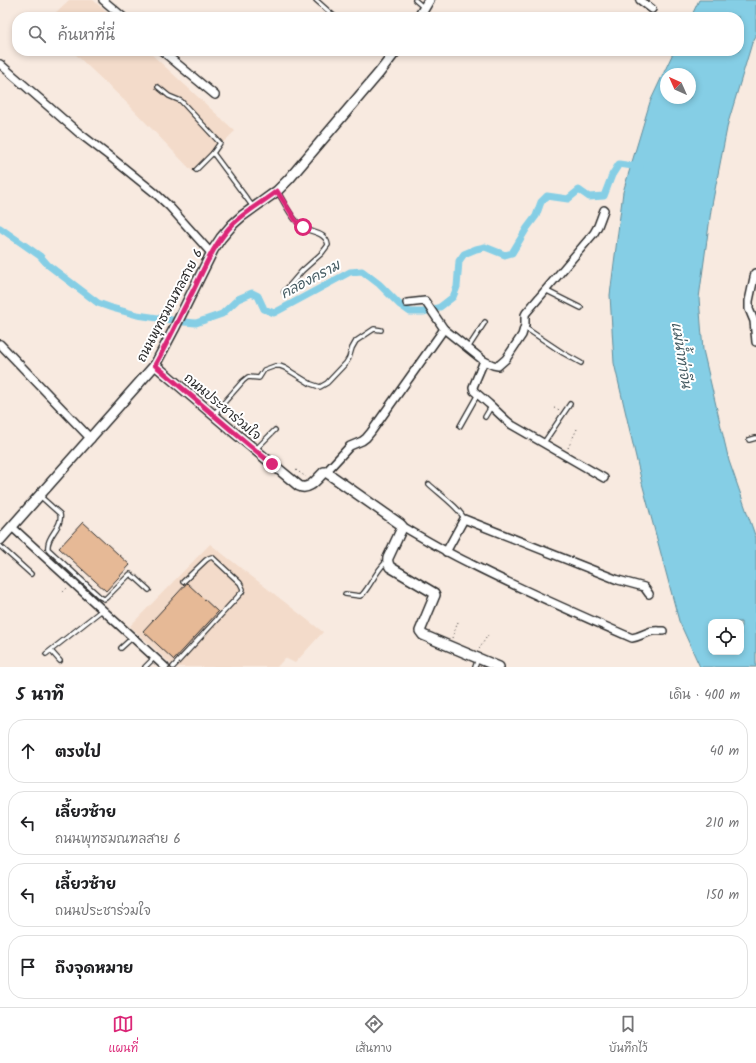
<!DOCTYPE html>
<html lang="th">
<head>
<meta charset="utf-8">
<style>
  :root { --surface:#fff; --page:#f2f2f2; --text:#202124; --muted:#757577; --line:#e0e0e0; --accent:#db2777 }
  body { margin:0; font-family:Kalam,"Playpen Sans Thai",sans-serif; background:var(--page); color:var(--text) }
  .controls { position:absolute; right:12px; bottom:12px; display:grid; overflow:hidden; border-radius:8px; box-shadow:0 2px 6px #0003 }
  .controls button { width:36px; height:36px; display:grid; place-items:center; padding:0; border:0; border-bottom:1px solid var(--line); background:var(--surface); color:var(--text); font:20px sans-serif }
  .compass { position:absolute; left:660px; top:68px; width:36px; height:36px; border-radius:50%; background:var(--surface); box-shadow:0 2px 6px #0003; rotate:315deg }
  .stop { position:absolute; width:12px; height:12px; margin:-9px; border:3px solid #db2777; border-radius:50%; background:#fff }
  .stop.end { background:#db2777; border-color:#fff; box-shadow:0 1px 4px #0008 }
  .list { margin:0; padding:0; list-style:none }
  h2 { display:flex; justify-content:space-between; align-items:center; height:52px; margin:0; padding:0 16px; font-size:17px }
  h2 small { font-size:13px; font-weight:400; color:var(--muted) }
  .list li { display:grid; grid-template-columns:26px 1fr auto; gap:12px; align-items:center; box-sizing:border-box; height:64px; margin:0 8px 8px; padding:0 8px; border:1px solid var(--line); border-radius:16px }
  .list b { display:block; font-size:15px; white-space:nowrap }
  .list p { margin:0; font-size:13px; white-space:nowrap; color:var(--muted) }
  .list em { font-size:13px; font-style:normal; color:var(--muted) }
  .icon { flex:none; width:22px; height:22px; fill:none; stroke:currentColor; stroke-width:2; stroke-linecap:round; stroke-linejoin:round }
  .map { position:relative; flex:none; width:756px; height:667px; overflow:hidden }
  .search { position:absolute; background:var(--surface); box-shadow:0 2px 6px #0003; left:12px; right:12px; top:12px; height:44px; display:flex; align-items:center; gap:10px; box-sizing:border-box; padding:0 14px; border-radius:16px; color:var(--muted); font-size:15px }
  .sheet { height:340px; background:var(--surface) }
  nav { display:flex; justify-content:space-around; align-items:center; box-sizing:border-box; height:56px; border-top:1px solid var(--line); background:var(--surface); font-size:11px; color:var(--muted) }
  nav a { display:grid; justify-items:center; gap:2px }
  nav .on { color:var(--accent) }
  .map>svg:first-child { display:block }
  .built { fill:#f3dbca }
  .water { fill:#85cee5; stroke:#618d9b; fill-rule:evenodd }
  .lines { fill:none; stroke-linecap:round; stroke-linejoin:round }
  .canal { stroke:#85cee5; stroke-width:7 }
  .building { fill:#e6b996; stroke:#2b2b2b }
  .lane-casing { stroke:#2b2b2b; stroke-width:6 }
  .street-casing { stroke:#2b2b2b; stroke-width:10 }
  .secondary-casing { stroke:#2b2b2b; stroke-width:12 }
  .path { stroke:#2b2b2b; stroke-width:1; stroke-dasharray:1 3; stroke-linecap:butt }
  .lane { stroke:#fff; stroke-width:3.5 }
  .street { stroke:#fff; stroke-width:7 }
  .secondary { stroke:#fff; stroke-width:9 }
  .route { stroke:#db2777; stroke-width:5 }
  .labels { text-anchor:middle; stroke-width:4; stroke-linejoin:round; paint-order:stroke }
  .street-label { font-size:13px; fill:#2b2b2b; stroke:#fff }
  .water-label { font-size:14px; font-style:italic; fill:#465c63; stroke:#fff }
</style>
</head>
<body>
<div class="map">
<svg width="756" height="667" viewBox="0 0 756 667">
  <rect width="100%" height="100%" fill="#f8eae0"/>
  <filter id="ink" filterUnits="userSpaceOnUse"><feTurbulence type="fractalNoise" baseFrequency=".025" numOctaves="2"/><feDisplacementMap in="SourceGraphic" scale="8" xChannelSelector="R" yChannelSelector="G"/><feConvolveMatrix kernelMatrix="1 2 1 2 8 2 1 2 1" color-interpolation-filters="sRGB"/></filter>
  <g filter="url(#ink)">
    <g class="built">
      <polygon points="69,0 93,0 112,17 51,17"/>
      <polygon points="72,51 148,51 235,131 193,172 127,103"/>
      <polygon points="210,544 323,632 295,663 285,658 277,667 174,667 130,626"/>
    </g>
    <path class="water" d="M699 0H756V36L752 43 728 123 711 210 699 298 703 350 729 461 756 538V667H700L679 621 642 483 614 363 610 295 623 192 650 102 674 51H739V17H691ZM666 74H690V98H666ZM711 622H741V652H711Z"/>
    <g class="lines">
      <g class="canal">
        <polyline points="0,228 40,256 48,265 98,303 112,308 137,315 172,320"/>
        <polyline points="184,322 196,323 222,314 238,299 252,293 258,296 264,309 274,313 350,272 362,271 379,284 400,305 410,312 424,312 440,307 453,297 457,287 459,261 464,254 476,249 485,247 505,255 512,253 527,228 536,216 541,202 547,196 568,199 579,190 589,197 604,196 612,175 619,164 640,167"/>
      </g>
    </g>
    <g class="building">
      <polygon points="83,522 130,565 106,591 59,548"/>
      <polygon points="187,583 218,612 174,660 143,631"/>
    </g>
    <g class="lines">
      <g class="lane-casing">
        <g id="lane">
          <polyline points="316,0 335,17"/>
          <polyline points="415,0 423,7"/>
          <polyline points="384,51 392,56"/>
          <polyline points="158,87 169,96 181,101 220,143 213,153 196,170"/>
          <polyline points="213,153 253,207"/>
          <path d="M278 192C285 204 292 220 304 228 312 233 326 232 328 245L322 253 302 271 284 292"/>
          <polyline points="545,290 581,308"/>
          <polyline points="524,327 563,353 581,363"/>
          <polyline points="468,348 485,322"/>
          <polyline points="214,414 243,381 248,377 259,378 264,370 275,366 280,366 285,368 311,384 320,387 327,383 346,363 349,358 352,348 356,341 374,329 381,330"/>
          <polyline points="485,417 491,407"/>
          <polyline points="460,426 478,394"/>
          <polyline points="749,440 756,438"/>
          <polyline points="543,444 570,404"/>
          <polyline points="256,449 275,430"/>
          <path d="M429 484C437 492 461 509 464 519"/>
          <path d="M40 496 60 514C63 527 46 536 48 549L100 597 104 599 106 598 130 574 137 579 149 590"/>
          <polyline points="0,546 31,574"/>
          <path d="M345 594 360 596 362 595C371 585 376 571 386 562"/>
          <polyline points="121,648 132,638"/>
          <polyline points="51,651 60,661"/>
          <polyline points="46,654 102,610"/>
          <polyline points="145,667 154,658"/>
          <polyline points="173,667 242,592 243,589 240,583 212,557 209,558 206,560 183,582"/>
          <polyline points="475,667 478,659"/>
        </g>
      </g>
      <g class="street-casing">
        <g id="street">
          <polyline points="103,0 123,17"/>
          <polyline points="640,0 652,9"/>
          <polyline points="162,51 215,95"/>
          <polyline points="0,64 79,133 113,159 155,193 169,206 211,253"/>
          <polyline points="755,273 749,301 749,309 754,321 756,342"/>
          <polyline points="407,303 425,301 444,329 484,361 493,365 498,366 506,359 522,335 525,325 525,315 526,313 594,233 598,226 604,210"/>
          <polyline points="0,344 91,439"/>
          <polyline points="484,361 473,387 474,391 489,404 507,421 512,425 604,478"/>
          <polyline points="326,472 350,446 362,441 366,438 371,432 444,329"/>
          <path d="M402 526C424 539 446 552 469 563 522 590 577 614 632 638 639 637 643 634 649 632 653 630 658 631 663 631"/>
          <polyline points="12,527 165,667"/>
          <polyline points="446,552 464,519 618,580 644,587 649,594"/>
        </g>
      </g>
      <g class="secondary-casing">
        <g id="secondary">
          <polyline points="419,17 429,0"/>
          <path d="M155 365 230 429 299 486C309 491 317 479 324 472H326L400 524 402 526V528L388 558C387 562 388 564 390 567L434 593 435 595 420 631 423 635 499 667"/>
          <polyline points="0,540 155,365 174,329 213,250 221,238 233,224 242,216 277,191 289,179 379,73 396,51"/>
        </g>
      </g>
      <g class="path">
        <polyline points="554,408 560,410"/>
        <polyline points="568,448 577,429"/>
        <polyline points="296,470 306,477"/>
        <polyline points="63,592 67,588"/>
        <polyline points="452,638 458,622"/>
        <polyline points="479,649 488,635"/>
      </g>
      <use href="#lane" class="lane"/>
      <use href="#street" class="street"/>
      <use href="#secondary" class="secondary"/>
    </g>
  </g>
  <g class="lines" filter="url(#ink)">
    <path class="route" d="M272 464 230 429 155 365C169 340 181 314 194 289 205 266 215 242 233 224 246 211 263 202 277 191L296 221 303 227"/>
  </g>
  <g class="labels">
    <g class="street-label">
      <text transform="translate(169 305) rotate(-62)" y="5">ถนนพุทธมณฑลสาย 6</text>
      <text transform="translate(223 406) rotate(40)" y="5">ถนนประชาร่วมใจ</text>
    </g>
    <g class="water-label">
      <text transform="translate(310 279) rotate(-28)" y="5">คลองคราม</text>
      <text transform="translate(682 355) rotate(81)" y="5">แม่น้ำท่าจีน</text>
    </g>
  </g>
</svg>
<div class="controls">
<button><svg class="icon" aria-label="locate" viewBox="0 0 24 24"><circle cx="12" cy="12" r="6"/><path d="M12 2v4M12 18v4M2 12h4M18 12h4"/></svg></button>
</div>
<svg class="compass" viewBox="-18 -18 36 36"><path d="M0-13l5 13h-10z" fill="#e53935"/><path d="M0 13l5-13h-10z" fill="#757577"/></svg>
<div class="stop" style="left:303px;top:227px"></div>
<div class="stop end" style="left:272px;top:464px"></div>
<div class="search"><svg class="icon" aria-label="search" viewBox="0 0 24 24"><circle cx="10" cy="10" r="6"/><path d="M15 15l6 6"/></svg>ค้นหาที่นี่</div>
</div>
<section class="sheet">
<h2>5 นาที<small>เดิน · 400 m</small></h2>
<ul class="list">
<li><svg class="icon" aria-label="ahead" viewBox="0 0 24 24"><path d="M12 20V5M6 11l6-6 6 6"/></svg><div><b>ตรงไป</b></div><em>40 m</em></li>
<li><svg class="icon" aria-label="left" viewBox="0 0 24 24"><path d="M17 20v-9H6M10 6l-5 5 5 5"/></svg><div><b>เลี้ยวซ้าย</b><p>ถนนพุทธมณฑลสาย 6</p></div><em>210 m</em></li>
<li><svg class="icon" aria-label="left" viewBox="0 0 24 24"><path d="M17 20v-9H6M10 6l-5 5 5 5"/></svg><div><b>เลี้ยวซ้าย</b><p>ถนนประชาร่วมใจ</p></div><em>150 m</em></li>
<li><svg class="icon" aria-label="arrive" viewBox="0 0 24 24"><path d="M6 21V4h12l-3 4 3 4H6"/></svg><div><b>ถึงจุดหมาย</b></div></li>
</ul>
</section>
<nav>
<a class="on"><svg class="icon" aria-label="map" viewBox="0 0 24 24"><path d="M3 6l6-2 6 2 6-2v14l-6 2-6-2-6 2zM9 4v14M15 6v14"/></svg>แผนที่</a>
<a><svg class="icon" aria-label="directions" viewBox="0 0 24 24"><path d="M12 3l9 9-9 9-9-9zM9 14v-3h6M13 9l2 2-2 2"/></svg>เส้นทาง</a>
<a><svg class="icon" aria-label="saved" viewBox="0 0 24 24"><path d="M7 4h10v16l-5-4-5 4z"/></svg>บันทึกไว้</a>
</nav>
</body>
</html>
